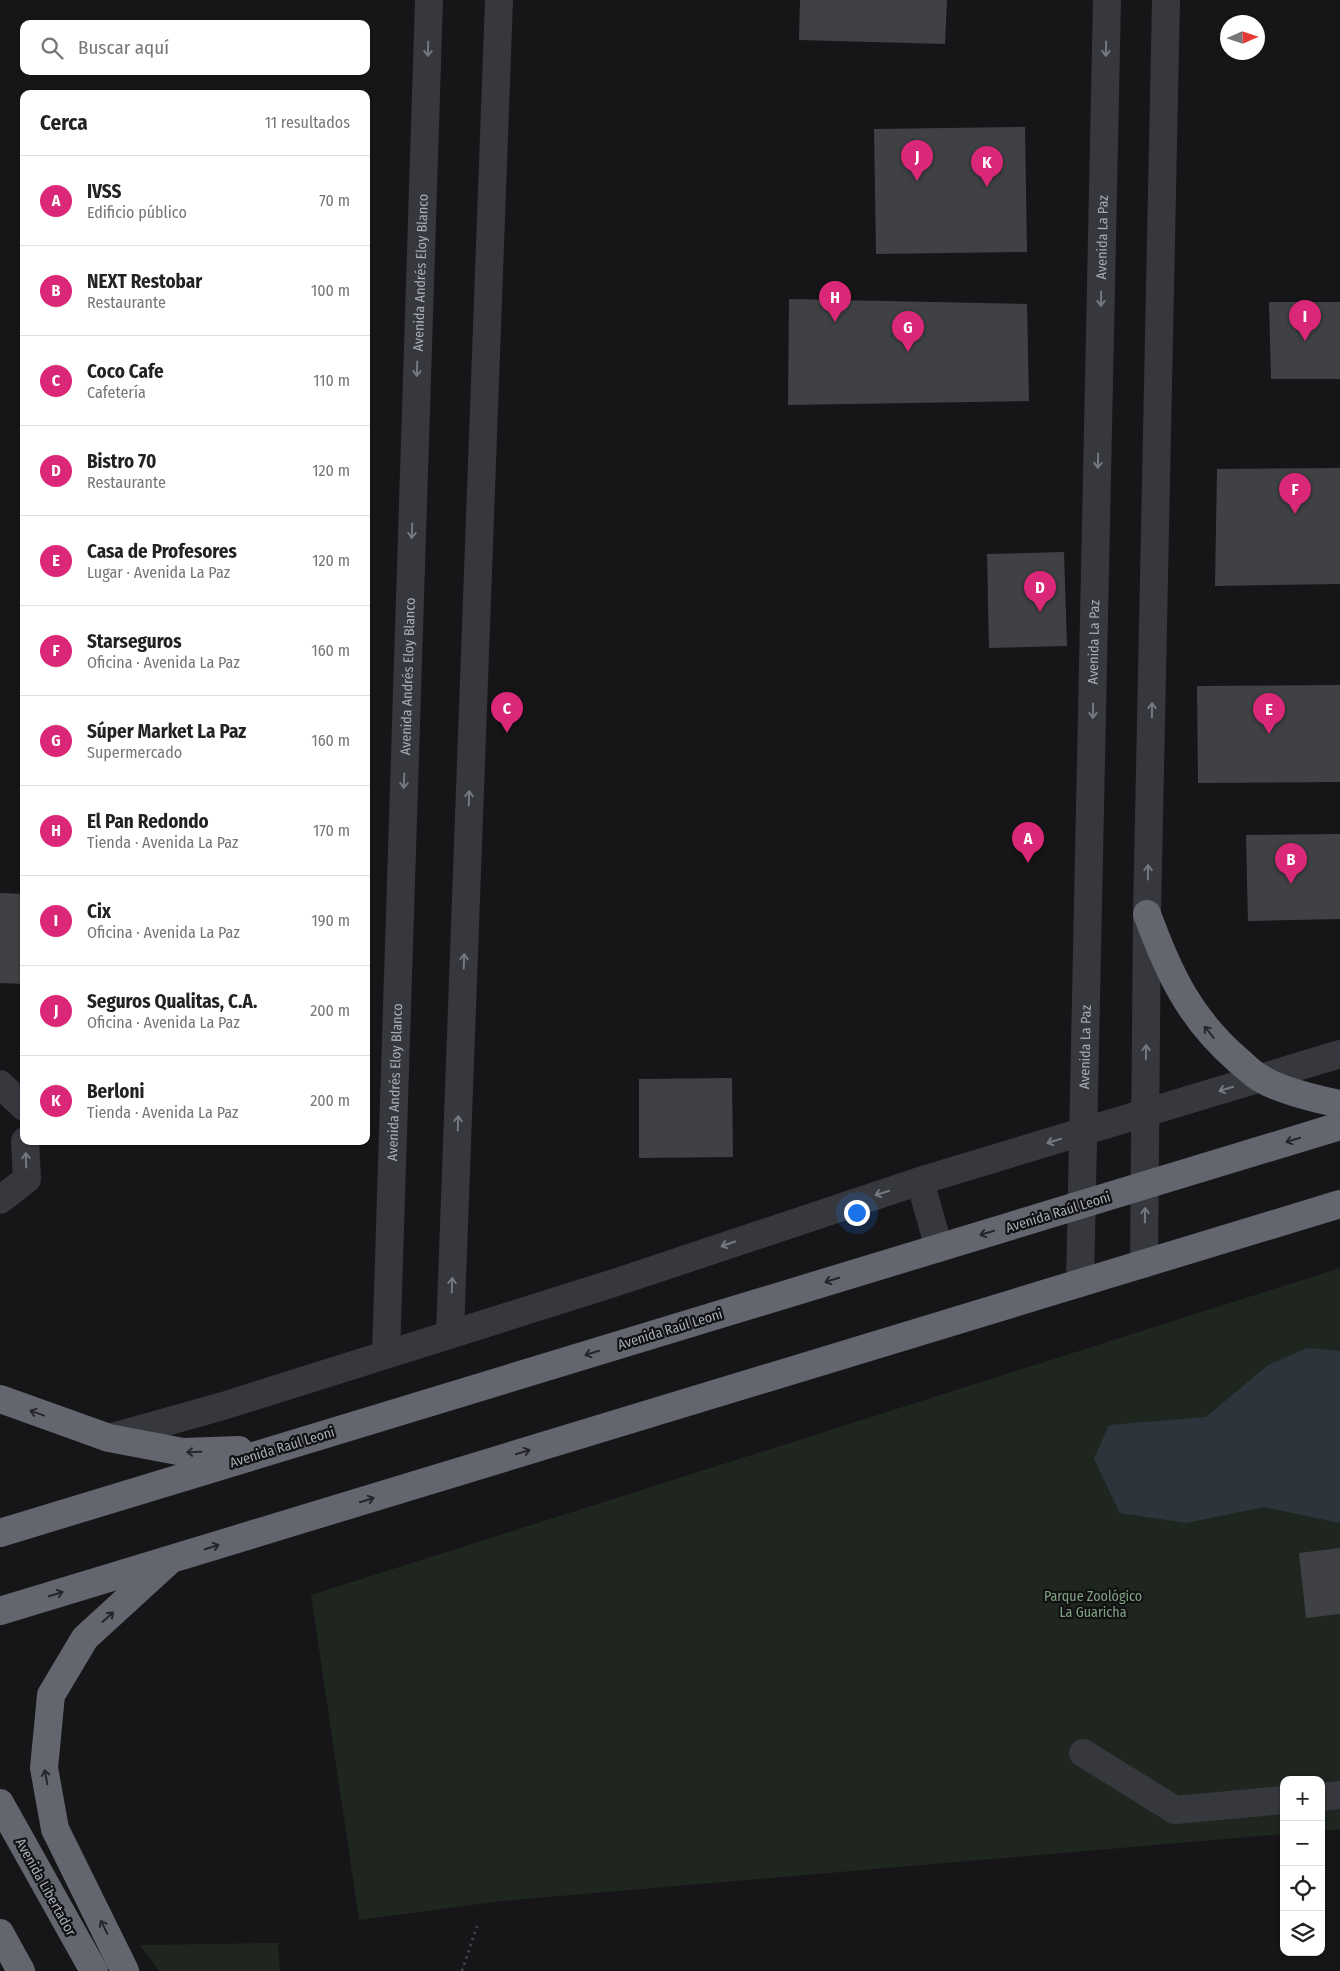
<!DOCTYPE html>
<html lang="es">
<head>
<meta charset="utf-8">
<style>
  :root { --surface:#fff; --page:#f6f6f6; --text:#222; --muted:#767676; --line:#e0e0e0; --accent:#db2777 }
  body { margin:0; font-family:"Fira Sans Condensed",sans-serif; background:var(--page); color:var(--text) }
  .controls { position:absolute; right:15px; bottom:15px; display:grid; overflow:hidden; border-radius:10px; box-shadow:0 1px 4px #0004 }
  .controls button { width:45px; height:45px; display:grid; place-items:center; padding:0; border:0; border-bottom:1px solid var(--line); background:var(--surface); color:var(--text); font:25px sans-serif }
  .compass { position:absolute; left:1220px; top:15px; width:45px; height:45px; border-radius:50%; background:var(--surface); box-shadow:0 1px 4px #0004; rotate:87deg }
  .you { position:absolute; left:856px; top:1212px; width:18px; height:18px; margin:-12px; border:4px solid #fff; border-radius:50%; background:#1a73e8; box-shadow:0 0 0 8px #1a73e833 }
  .badge { display:grid; place-items:center; width:32px; height:32px; border-radius:50%; background:var(--accent); color:#fff; font-size:16px; font-weight:700 }
  .pin { position:absolute; translate:-50% -41px; filter:drop-shadow(0 1px 2px #0008) }
  .pin::after { content:''; position:absolute; top:26px; width:18px; height:15px; background:inherit; clip-path:polygon(0 0,100% 0,50% 100%) }
  .list { margin:0; padding:0; list-style:none }
  h2 { display:flex; justify-content:space-between; align-items:center; height:65px; margin:0; padding:0 20px; font-size:21px }
  h2 small { font-size:16px; font-weight:400; color:var(--muted) }
  .list li { display:grid; grid-template-columns:32px 1fr auto; gap:15px; align-items:center; box-sizing:border-box; height:90px; padding:0 20px; border-top:1px solid var(--line) }
  .list b { display:block; font-size:19px; white-space:nowrap }
  .list p { margin:0; font-size:16px; white-space:nowrap; color:var(--muted) }
  .list em { font-size:16px; font-style:normal; color:var(--muted) }
  .icon { flex:none; width:28px; height:28px; fill:none; stroke:currentColor; stroke-width:2; stroke-linecap:round; stroke-linejoin:round }
  .map { position:relative; flex:none; width:1340px; height:1971px; overflow:hidden }
  .search { position:absolute; background:var(--surface); box-shadow:0 1px 4px #0004; left:20px; top:20px; width:350px; height:55px; display:flex; align-items:center; gap:12px; box-sizing:border-box; padding:0 18px; border-radius:10px; color:var(--muted); font-size:19px }
  .panel { position:absolute; background:var(--surface); box-shadow:0 1px 4px #0004; left:20px; top:90px; width:350px; height:1055px; border-radius:10px }
  .map>svg:first-child { display:block }
  .green { fill:#1e261f }
  .water { fill:#2c353c }
  .building { fill:#404145 }
  .lines { fill:none; stroke-linecap:round; stroke-linejoin:round }
  .path { stroke:#3d3f44; stroke-width:3; stroke-dasharray:2.5 4; stroke-linecap:butt }
  .minor { stroke:#37383d; stroke-width:28 }
  .highway { stroke:#63666e; stroke-width:28 }
  .oneway { stroke:#757881 }
  .oneway2 { stroke:#26262a }
  .labels { text-anchor:middle; stroke-width:4.5; stroke-linejoin:round; paint-order:stroke }
  .street-label { font-size:14px; fill:#a8adb8; stroke:#111113 }
  .park-label { font-size:14px; fill:#7fa381; stroke:#111113 }
</style>
</head>
<body>
<div class="map">
<svg width="1340" height="1971" viewBox="0 0 1340 1971">
  <rect width="100%" height="100%" fill="#161618"/>
  <g class="green">
    <polygon points="1340,1268 1340,1829 1321,1831 1321,1780 1284,1780 1284,1834 502,1901 359,1920 311,1595"/>
    <polygon points="278,1943 280,1971 159,1971 140,1945"/>
  </g>
  <polygon class="water" points="1307,1348 1340,1351 1340,1523 1264,1507 1186,1523 1120,1513 1094,1459 1109,1425 1206,1417 1268,1365"/>
  <g class="building">
    <polygon points="800,0 947,0 945,44 799,40"/>
    <polygon points="1025,127 1027,252 876,254 874,129"/>
    <polygon points="789,299 1027,304 1029,401 788,405"/>
    <polygon points="1269,302 1340,302 1340,379 1271,379"/>
    <polygon points="1340,468 1340,584 1215,586 1217,469"/>
    <polygon points="1064,552 1067,646 989,648 987,554"/>
    <polygon points="1340,685 1340,782 1198,783 1197,686"/>
    <polygon points="1340,834 1340,919 1248,921 1246,835"/>
    <polygon points="0,893 24,894 24,984 0,983"/>
    <polygon points="732,1078 733,1157 639,1158 639,1079"/>
    <polygon points="123,1141 147,1141 147,1143 123,1144"/>
    <polygon points="1340,1548 1340,1614 1306,1618 1299,1553"/>
  </g>
  <g class="lines">
    <polyline class="path" points="462,1971 477,1926"/>
    <g class="minor">
      <polyline points="0,1084 24,1107"/>
      <polyline points="920,1181 939,1248"/>
      <polyline points="0,1200 27,1179 25,1141"/>
      <polyline points="1144,1264 1147,914 1166,0"/>
      <path id="s1" d="M1080 1283 1107 0"/>
      <polyline points="450,1334 499,0"/>
      <path id="s2" d="M386 1354 429 0"/>
      <polyline points="109,1438 223,1406 614,1283 920,1181 1340,1054"/>
      <polyline points="1083,1753 1175,1810 1284,1800"/>
      <polyline points="1321,1797 1340,1795"/>
    </g>
    <g class="highway">
      <path d="M1147 914C1169 974 1190 1019 1239 1061 1246 1067 1253 1074 1260 1078 1281 1091 1316 1099 1340 1104"/>
      <polyline points="0,1399 109,1438 183,1452 239,1450"/>
      <polyline points="0,1533 1340,1126"/>
      <polyline points="0,1611 1340,1204"/>
      <polyline points="0,1803 94,1971"/>
      <polyline points="0,1933 21,1971"/>
      <polyline points="125,1971 55,1829 44,1768 51,1695 85,1638 167,1563"/>
    </g>
  </g>
  <defs><path id="oneway-shaft" d="M-6 0H5M1.5-3L5.5 0L1.5 3" fill="none" stroke-width="1.6" stroke-linecap="round" stroke-linejoin="round" transform="scale(1.25)"/></defs>
  <g class="oneway">
    <use href="#oneway-shaft" transform="translate(428 49) rotate(92)"/>
    <use href="#oneway-shaft" transform="translate(1106 49) rotate(91)"/>
    <use href="#oneway-shaft" transform="translate(1101 299) rotate(91)"/>
    <use href="#oneway-shaft" transform="translate(417 369) rotate(92)"/>
    <use href="#oneway-shaft" transform="translate(1098 461) rotate(91)"/>
    <use href="#oneway-shaft" transform="translate(412 531) rotate(92)"/>
    <use href="#oneway-shaft" transform="translate(1152 710) rotate(-89)"/>
    <use href="#oneway-shaft" transform="translate(1093 711) rotate(91)"/>
    <use href="#oneway-shaft" transform="translate(404 781) rotate(92)"/>
    <use href="#oneway-shaft" transform="translate(469 798) rotate(-88)"/>
    <use href="#oneway-shaft" transform="translate(1148 872) rotate(-89)"/>
    <use href="#oneway-shaft" transform="translate(464 961) rotate(-88)"/>
    <use href="#oneway-shaft" transform="translate(1146 1052) rotate(-89)"/>
    <use href="#oneway-shaft" transform="translate(1226 1089) rotate(163)"/>
    <use href="#oneway-shaft" transform="translate(458 1123) rotate(-88)"/>
    <use href="#oneway-shaft" transform="translate(1054 1141) rotate(163)"/>
    <use href="#oneway-shaft" transform="translate(26 1160) rotate(-92)"/>
    <use href="#oneway-shaft" transform="translate(882 1193) rotate(162)"/>
    <use href="#oneway-shaft" transform="translate(1145 1215) rotate(-89)"/>
    <use href="#oneway-shaft" transform="translate(728 1244) rotate(161)"/>
    <use href="#oneway-shaft" transform="translate(452 1285) rotate(-88)"/>
  </g>
  <g class="oneway2">
    <use href="#oneway-shaft" transform="translate(1209 1032) rotate(-129)"/>
    <use href="#oneway-shaft" transform="translate(1293 1140) rotate(163)"/>
    <use href="#oneway-shaft" transform="translate(987 1233) rotate(163)"/>
    <use href="#oneway-shaft" transform="translate(832 1280) rotate(163)"/>
    <use href="#oneway-shaft" transform="translate(592 1353) rotate(163)"/>
    <use href="#oneway-shaft" transform="translate(37 1413) rotate(-160)"/>
    <use href="#oneway-shaft" transform="translate(194 1452) rotate(178)"/>
    <use href="#oneway-shaft" transform="translate(523 1452) rotate(-17)"/>
    <use href="#oneway-shaft" transform="translate(367 1500) rotate(-17)"/>
    <use href="#oneway-shaft" transform="translate(212 1547) rotate(-17)"/>
    <use href="#oneway-shaft" transform="translate(56 1594) rotate(-17)"/>
    <use href="#oneway-shaft" transform="translate(108 1617) rotate(-42)"/>
    <use href="#oneway-shaft" transform="translate(46 1777) rotate(-101)"/>
    <use href="#oneway-shaft" transform="translate(104 1927) rotate(-116)"/>
  </g>
  <g class="labels">
    <g class="street-label">
      <text dy="5" stroke="none"><textPath href="#s1" startOffset="1046">Avenida La Paz</textPath></text>
      <text dy="5" stroke="none"><textPath href="#s2" startOffset="1082">Avenida Andrés Eloy Blanco</textPath></text>
      <text dy="5" stroke="none"><textPath href="#s1" startOffset="641">Avenida La Paz</textPath></text>
      <text dy="5" stroke="none"><textPath href="#s2" startOffset="678">Avenida Andrés Eloy Blanco</textPath></text>
      <text dy="5" stroke="none"><textPath href="#s1" startOffset="236">Avenida La Paz</textPath></text>
      <text dy="5" stroke="none"><textPath href="#s2" startOffset="272">Avenida Andrés Eloy Blanco</textPath></text>
      <text transform="translate(1058 1212) rotate(-17)" y="5">Avenida Raúl Leoni</text>
      <text transform="translate(670 1329) rotate(-17)" y="5">Avenida Raúl Leoni</text>
      <text transform="translate(282 1447) rotate(-17)" y="5">Avenida Raúl Leoni</text>
      <text transform="translate(46 1887) rotate(61)" y="5">Avenida Libertador</text>
    </g>
    <g class="park-label">
      <text x="1093" y="1601">Parque Zoológico<tspan x="1093" dy="16">La Guaricha</tspan></text>
    </g>
  </g>
</svg>
<div class="controls">
<button>+</button>
<button>−</button>
<button><svg class="icon" aria-label="locate" viewBox="0 0 24 24"><circle cx="12" cy="12" r="6"/><path d="M12 2v4M12 18v4M2 12h4M18 12h4"/></svg></button>
<button><svg class="icon" aria-label="layers" viewBox="0 0 24 24"><path d="M12 4l9 5-9 5-9-5zM3 14l9 5 9-5"/></svg></button>
</div>
<svg class="compass" viewBox="-18 -18 36 36"><path d="M0-13l5 13h-10z" fill="#e53935"/><path d="M0 13l5-13h-10z" fill="#767676"/></svg>
<div class="you"></div>
<div class="pin badge" style="left:1028px;top:863px">A</div>
<div class="pin badge" style="left:1291px;top:884px">B</div>
<div class="pin badge" style="left:507px;top:733px">C</div>
<div class="pin badge" style="left:1040px;top:612px">D</div>
<div class="pin badge" style="left:1269px;top:734px">E</div>
<div class="pin badge" style="left:1295px;top:514px">F</div>
<div class="pin badge" style="left:908px;top:352px">G</div>
<div class="pin badge" style="left:835px;top:322px">H</div>
<div class="pin badge" style="left:1305px;top:341px">I</div>
<div class="pin badge" style="left:917px;top:181px">J</div>
<div class="pin badge" style="left:987px;top:187px">K</div>
<div class="search"><svg class="icon" aria-label="search" viewBox="0 0 24 24"><circle cx="10" cy="10" r="6"/><path d="M15 15l6 6"/></svg>Buscar aquí</div>
<section class="panel">
<h2>Cerca<small>11 resultados</small></h2>
<ul class="list">
<li><span class="badge">A</span><div><b>IVSS</b><p>Edificio público</p></div><em>70 m</em></li>
<li><span class="badge">B</span><div><b>NEXT Restobar</b><p>Restaurante</p></div><em>100 m</em></li>
<li><span class="badge">C</span><div><b>Coco Cafe</b><p>Cafetería</p></div><em>110 m</em></li>
<li><span class="badge">D</span><div><b>Bistro 70</b><p>Restaurante</p></div><em>120 m</em></li>
<li><span class="badge">E</span><div><b>Casa de Profesores</b><p>Lugar · Avenida La Paz</p></div><em>120 m</em></li>
<li><span class="badge">F</span><div><b>Starseguros</b><p>Oficina · Avenida La Paz</p></div><em>160 m</em></li>
<li><span class="badge">G</span><div><b>Súper Market La Paz</b><p>Supermercado</p></div><em>160 m</em></li>
<li><span class="badge">H</span><div><b>El Pan Redondo</b><p>Tienda · Avenida La Paz</p></div><em>170 m</em></li>
<li><span class="badge">I</span><div><b>Cix</b><p>Oficina · Avenida La Paz</p></div><em>190 m</em></li>
<li><span class="badge">J</span><div><b>Seguros Qualitas, C.A.</b><p>Oficina · Avenida La Paz</p></div><em>200 m</em></li>
<li><span class="badge">K</span><div><b>Berloni</b><p>Tienda · Avenida La Paz</p></div><em>200 m</em></li>
</ul>
</section>
</div>
</body>
</html>
